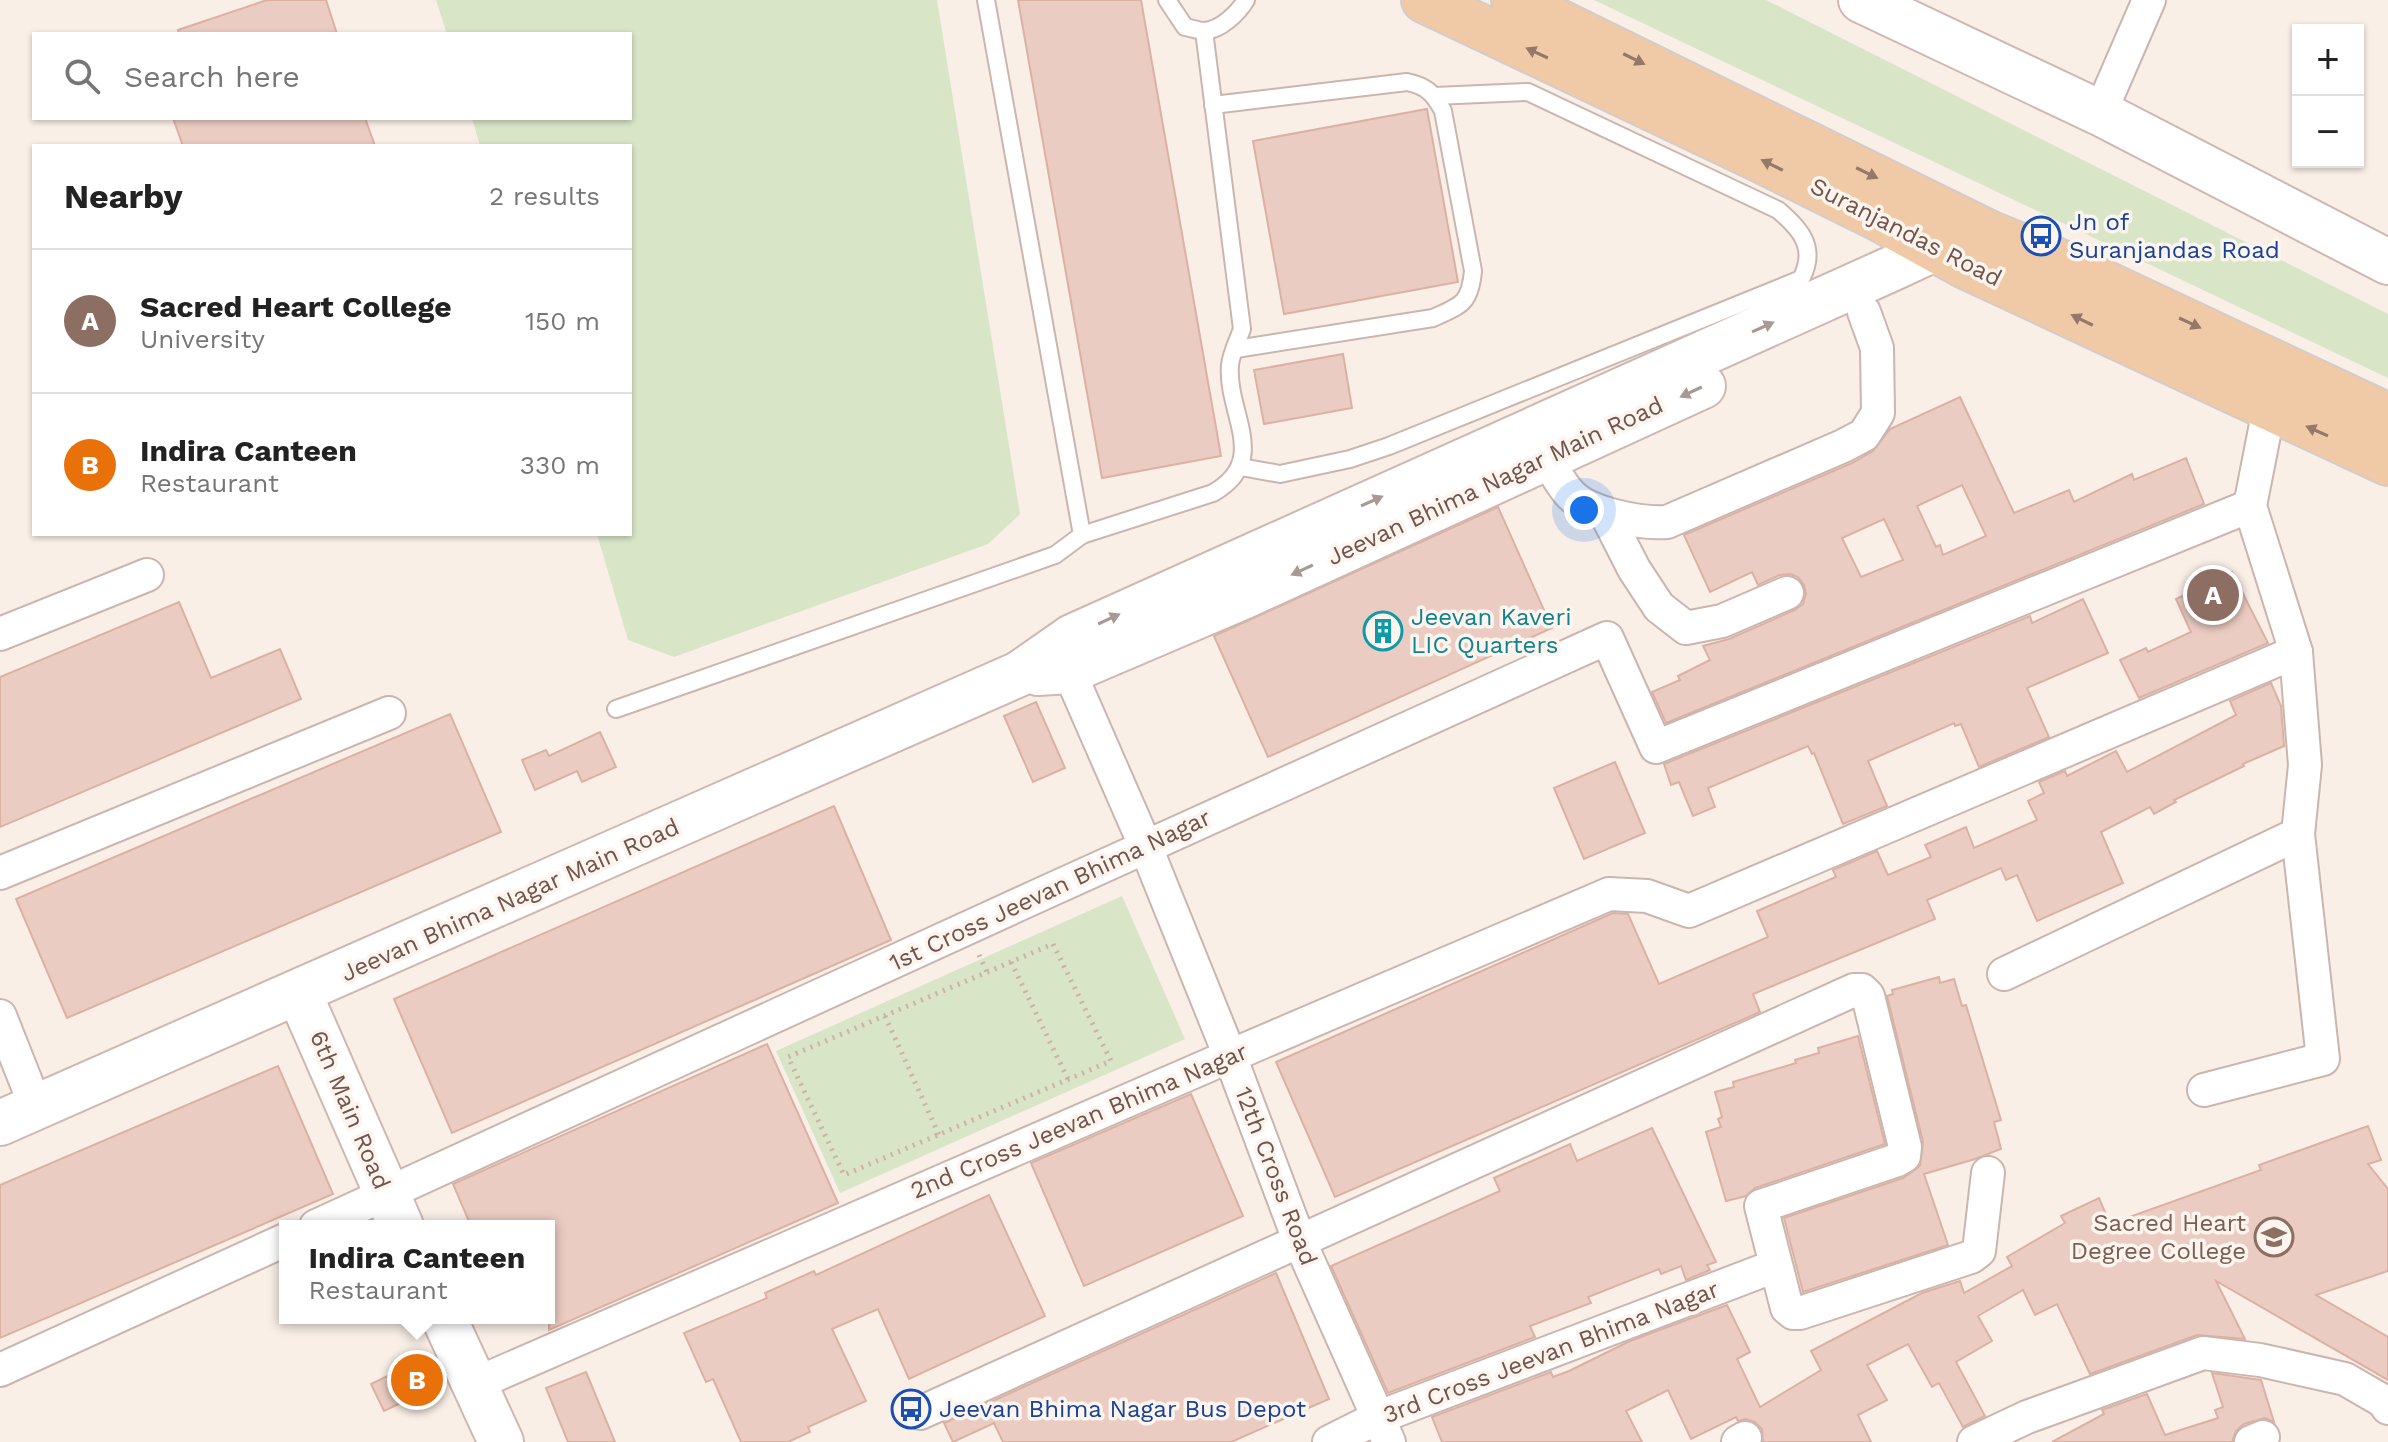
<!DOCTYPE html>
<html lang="en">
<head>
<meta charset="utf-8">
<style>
  :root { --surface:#fff; --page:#f6f6f6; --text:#222; --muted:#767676; --line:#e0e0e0; --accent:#d4635b }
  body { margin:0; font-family:"Work Sans",sans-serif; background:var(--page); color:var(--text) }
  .controls { position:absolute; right:24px; top:24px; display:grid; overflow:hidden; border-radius:0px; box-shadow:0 2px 6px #0004 }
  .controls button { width:72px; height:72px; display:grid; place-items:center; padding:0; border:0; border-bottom:2px solid var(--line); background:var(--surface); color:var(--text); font:40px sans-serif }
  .you { position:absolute; left:1584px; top:510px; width:28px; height:28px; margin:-20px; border:6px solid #fff; border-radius:50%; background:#1a73e8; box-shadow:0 0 0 12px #1a73e833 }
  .badge { display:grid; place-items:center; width:52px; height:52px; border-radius:50%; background:var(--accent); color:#fff; font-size:26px; font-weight:700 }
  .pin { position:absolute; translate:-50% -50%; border:4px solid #fff; box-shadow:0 2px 8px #0006 }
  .popup { position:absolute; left:279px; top:1220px; width:276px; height:104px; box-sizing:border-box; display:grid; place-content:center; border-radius:0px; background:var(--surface); filter:drop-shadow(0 2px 6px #0005); font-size:26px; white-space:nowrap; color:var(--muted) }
  .popup b { font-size:30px; color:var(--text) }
  .popup::after { content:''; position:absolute; left:50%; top:100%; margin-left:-16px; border:16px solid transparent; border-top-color:var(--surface) }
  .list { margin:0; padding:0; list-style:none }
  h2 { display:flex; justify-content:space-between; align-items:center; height:104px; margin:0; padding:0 32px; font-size:34px }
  h2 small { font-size:26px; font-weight:400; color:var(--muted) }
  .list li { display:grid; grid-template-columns:52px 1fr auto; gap:24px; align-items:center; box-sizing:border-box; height:144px; padding:0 32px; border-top:2px solid var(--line) }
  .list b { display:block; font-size:30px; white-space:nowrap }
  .list p { margin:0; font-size:26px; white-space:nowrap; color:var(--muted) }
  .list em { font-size:26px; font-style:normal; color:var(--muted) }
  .icon { flex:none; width:44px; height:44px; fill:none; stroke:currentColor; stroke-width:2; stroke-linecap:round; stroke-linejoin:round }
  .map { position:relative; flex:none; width:2388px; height:1442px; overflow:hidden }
  .search { position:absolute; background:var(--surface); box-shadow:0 2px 6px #0004; left:32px; top:32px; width:600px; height:88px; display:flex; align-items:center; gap:20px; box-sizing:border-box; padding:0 28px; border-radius:0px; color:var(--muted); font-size:30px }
  .panel { position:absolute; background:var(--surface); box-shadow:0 2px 6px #0004; left:32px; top:144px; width:600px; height:392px; border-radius:0px }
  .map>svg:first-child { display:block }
  .green { fill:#d8e5c7 }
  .building { fill:#ebccc2; stroke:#dcb1a4; stroke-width:2; fill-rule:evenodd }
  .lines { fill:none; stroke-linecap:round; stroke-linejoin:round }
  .lane-casing { stroke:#cab6ae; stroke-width:20 }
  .street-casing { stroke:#cab6ae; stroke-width:36 }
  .secondary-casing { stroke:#ceb8af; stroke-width:48 }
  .primary-casing { stroke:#d4ccca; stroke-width:48 }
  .path { stroke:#d0afa5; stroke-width:5; stroke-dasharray:2 6; stroke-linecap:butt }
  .lane { stroke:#fff; stroke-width:16 }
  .street { stroke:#fff; stroke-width:32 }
  .secondary { stroke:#fff; stroke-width:44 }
  .primary { stroke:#f0c9a7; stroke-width:44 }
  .oneway { fill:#967869 }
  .oneway2 { fill:#a99995 }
  .labels { text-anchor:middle; stroke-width:7; stroke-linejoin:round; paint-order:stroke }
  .transit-label { font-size:24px; fill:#164399; stroke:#fdf4ed; text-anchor:start }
  .street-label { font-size:24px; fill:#70554f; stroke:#fdf4ed }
  .culture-label { font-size:24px; fill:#0d838f; stroke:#fdf4ed; text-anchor:start }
  .education-label { font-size:24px; fill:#785e54; stroke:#fdf4ed; text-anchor:end }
</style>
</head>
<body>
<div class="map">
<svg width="2388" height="1442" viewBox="0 0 2388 1442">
  <rect width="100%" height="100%" fill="#f9efe7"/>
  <g class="green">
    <polygon points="436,0 937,0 1020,514 988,544 674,657 628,640 597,534 630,534 630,146 480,146 472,118 630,118 630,34 447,34"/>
    <polygon points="1594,0 1766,0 2388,314 2388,378"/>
    <polygon points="1122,896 1185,1039 840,1193 776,1051"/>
  </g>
  <g class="building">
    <polygon points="267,0 326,0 337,34 179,34 178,30"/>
    <polygon points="1018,0 1141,0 1221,456 1102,478"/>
    <polygon points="1427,109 1458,282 1284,314 1253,141"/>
    <polygon points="173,118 365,118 375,146 183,146"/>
    <polygon points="1343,354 1352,408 1264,424 1254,370"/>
    <path d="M1960 397 2014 513 2069 490 2074 502 2132 474 2134 480 2186 458 2204 504 1666 723 1652 692 1680 680 1678 676 1710 660 1703 646 1729 639 1795 610 1803 604 1806 594 1804 585 1798 577 1790 574 1780 575 1758 585 1752 572 1710 592 1684 535 1852 463 1873 451 1890 429ZM1962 485 1986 536 1943 555 1940 545 1936 547 1917 506ZM1884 519 1903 560 1861 577 1842 538Z"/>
    <polygon points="1498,507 1552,628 1268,757 1214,636"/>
    <polygon points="2232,572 2268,643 2139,698 2120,660 2146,648 2148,652 2191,632 2176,599"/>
    <polygon points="2083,599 2108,653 2027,688 2049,737 1979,767 1961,724 1955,726 1954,723 1868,761 1887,806 1843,824 1814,753 1812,754 1808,746 1708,788 1715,807 1693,816 1679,782 1671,785 1664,764 2030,616 2032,623"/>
    <polygon points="179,602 211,678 280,649 301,699 0,827 0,677"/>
    <polygon points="2271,683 2281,706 2284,746 2243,764 2244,766 2174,800 2176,802 2154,814 2150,807 2101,832 2123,883 2037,921 2017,875 2006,880 2001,868 1927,900 1935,919 1753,994 1760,1012 1335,1197 1276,1062 1613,913 1628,914 1659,984 1768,937 1757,911 1836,877 1833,870 1877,851 1888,875 1931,857 1925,845 1966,827 1974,848 2037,820 2028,801 2044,793 2039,782 2065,771 2067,776 2116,751 2127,772 2236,715 2230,701"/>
    <polygon points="1036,702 1065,768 1033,782 1004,716"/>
    <polygon points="450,714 501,832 67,1018 16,899"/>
    <polygon points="600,732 616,767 582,782 577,771 535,790 522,760 546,750 549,756"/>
    <polygon points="1615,762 1645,833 1584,859 1554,788"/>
    <polygon points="834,806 891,940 452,1133 394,999"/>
    <polygon points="1939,977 1940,983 1954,979 1962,1006 1966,1005 2001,1120 1994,1122 2001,1149 1975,1159 1924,1174 1948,1245 1803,1292 1784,1218 1903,1178 1920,1166 1923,1142 1887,996 1893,994 1892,990"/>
    <polygon points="1858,1036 1885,1144 1755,1188 1746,1196 1726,1201 1706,1132 1721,1127 1718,1119 1722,1117 1715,1092 1734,1087 1733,1082 1796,1063 1795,1060 1819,1053 1818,1048"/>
    <polygon points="767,1044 838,1203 549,1330 549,1226 471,1226 453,1184"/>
    <polygon points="278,1066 333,1194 0,1338 0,1185"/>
    <polygon points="1191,1094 1243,1216 1084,1286 1031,1163"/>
    <polygon points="2368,1126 2381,1160 2368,1164 2388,1189 2388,1271 2316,1295 2388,1337 2388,1380 2216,1281 2245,1339 2197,1335 2090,1374 2057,1304 2035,1315 2023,1290 1978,1316 1992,1341 1956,1362 1985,1416 1963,1427 1939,1383 1932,1387 1908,1344 1867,1365 1887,1400 1858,1415 1871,1442 1763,1442 1762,1429 1755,1422 1746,1419 1738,1421 1736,1417 1691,1439 1668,1390 1626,1411 1642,1442 1442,1442 1432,1417 1551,1372 1553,1377 1569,1371 1630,1341 1727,1305 1750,1352 1737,1359 1760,1407 1821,1370 1811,1351 1922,1293 1960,1281 1964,1293 2012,1266 2007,1257 2065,1223 2061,1216 2099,1198 2110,1224 2261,1170 2259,1165"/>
    <polygon points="1652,1128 1716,1262 1707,1265 1710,1270 1686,1280 1681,1266 1661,1274 1659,1269 1588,1297 1591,1303 1530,1326 1535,1337 1388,1393 1331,1266 1500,1191 1494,1178 1570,1144 1577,1161"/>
    <polygon points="989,1195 1045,1316 909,1379 878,1309 832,1329 866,1401 808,1427 810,1432 788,1442 741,1442 713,1379 706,1382 684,1333 767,1298 765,1293 814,1271 816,1275"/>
    <polygon points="1276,1273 1329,1399 1231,1442 1003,1442 994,1423 953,1442 944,1423"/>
    <polygon points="406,1367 420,1394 384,1411 371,1384"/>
    <polygon points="586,1372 615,1442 568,1442 546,1388"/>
    <polygon points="2212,1373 2261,1380 2274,1422 2265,1418 2244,1424 2236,1431 2232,1442 2052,1442 2104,1414 2102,1410 2147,1394 2165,1435 2218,1418 2215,1410 2223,1407"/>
  </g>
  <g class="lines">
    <g class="lane-casing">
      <g id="lane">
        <path d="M1167 0 1185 27C1191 28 1199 31 1204 31 1221 30 1238 13 1246 0"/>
        <path d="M1213 105 1407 82C1427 86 1434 94 1443 111L1473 271C1470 303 1462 305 1433 318L1236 349"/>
        <path d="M1241 467 1280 474 1350 459 1389 446 1801 279C1817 249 1802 230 1778 210L1528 92 1435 96"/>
        <path d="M1082 535 1213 493C1271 460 1226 414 1230 365 1231 354 1238 340 1242 329L1204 31"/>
        <polyline points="616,709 1055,555 1082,535 986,0"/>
      </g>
    </g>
    <g class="street-casing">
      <g id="street">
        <polyline points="2100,113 2149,0"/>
        <path d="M1546 458C1554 470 1561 485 1571 495 1590 514 1641 524 1667 522L1843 446 1864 435 1878 413 1877 348 1864 312"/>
        <polyline points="1606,514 1634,569 1659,607 1686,628 1722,621 1787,593"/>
        <polyline points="0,634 147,575"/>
        <polyline points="1064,650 1069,671 1145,845 1230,1056 1299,1240 1389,1442"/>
        <polyline points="0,873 389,713"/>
        <polyline points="2004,974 2298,834"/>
        <polyline points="0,1016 36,1107"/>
        <polyline points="2204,1090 2323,1059 2298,834 2305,765 2296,652 2250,506 2269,409"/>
        <path d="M316 1226C747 1030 1175 831 1607 638L1656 747 2250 506"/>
        <polyline points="0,1370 285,1240"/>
        <polyline points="475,1384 1230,1056 1609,894 1647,896 1689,911 2296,652"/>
        <polyline points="920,1413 1854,990 1862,990 1868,996 1905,1147 1904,1156 1897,1160 1761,1206 1787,1308 1793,1313 1800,1313 1971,1257 1979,1251 1988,1173"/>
        <polyline points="1329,1442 1379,1417 1775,1266"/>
        <polyline points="1738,1442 1745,1438"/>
        <polyline points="1974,1442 2027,1417 2203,1353 2260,1360 2345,1379 2383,1401 2388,1408"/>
        <polyline points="2251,1442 2263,1437"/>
      </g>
    </g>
    <g class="secondary-casing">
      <g id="secondary">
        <polyline points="1861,0 2100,113 2388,262"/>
        <polyline points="1038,673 1069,671 1245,596 1703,386"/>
        <polyline points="299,993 401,1226"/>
        <polyline points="0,1123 1019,674 1072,637 1891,269 1936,248 1958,225"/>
        <polyline points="444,1318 501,1442"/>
      </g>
    </g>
    <g class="primary-casing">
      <g id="primary">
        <polyline points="1424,0 1755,157 1878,218 1965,266 2388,463"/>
        <polyline points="1514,0 1991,234 2053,259 2388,416"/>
      </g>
    </g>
    <g class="path">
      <polygon points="1053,944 1111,1061 844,1175 788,1057"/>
      <polyline points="979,955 987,972"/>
      <polyline points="1011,962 1068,1079"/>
      <polyline points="885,1016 939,1135"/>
    </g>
    <use href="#lane" class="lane"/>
    <use href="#street" class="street"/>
    <use href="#secondary" class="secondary"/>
    <use href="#primary" class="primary"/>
  </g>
  <defs><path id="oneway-solid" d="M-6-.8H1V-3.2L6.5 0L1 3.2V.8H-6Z" transform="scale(2)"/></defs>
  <g class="oneway">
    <use href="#oneway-solid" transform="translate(1537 53) rotate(-155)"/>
    <use href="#oneway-solid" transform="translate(1634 59) rotate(26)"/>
    <use href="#oneway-solid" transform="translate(1772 165) rotate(-154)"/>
    <use href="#oneway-solid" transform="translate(1867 173) rotate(26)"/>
    <use href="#oneway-solid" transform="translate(2082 320) rotate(-154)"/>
    <use href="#oneway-solid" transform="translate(2190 323) rotate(25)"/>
    <use href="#oneway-solid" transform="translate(2317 431) rotate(-156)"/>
  </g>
  <g class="oneway2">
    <use href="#oneway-solid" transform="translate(1763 327) rotate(-24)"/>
    <use href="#oneway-solid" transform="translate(1691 392) rotate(155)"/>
    <use href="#oneway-solid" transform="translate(1372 501) rotate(-24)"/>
    <use href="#oneway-solid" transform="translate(1302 570) rotate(155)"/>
    <use href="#oneway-solid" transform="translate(1109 619) rotate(-25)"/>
  </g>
  <defs>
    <g id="bus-ring" transform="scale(2)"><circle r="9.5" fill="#fdf4ed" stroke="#1a4fb4" stroke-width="1.5"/><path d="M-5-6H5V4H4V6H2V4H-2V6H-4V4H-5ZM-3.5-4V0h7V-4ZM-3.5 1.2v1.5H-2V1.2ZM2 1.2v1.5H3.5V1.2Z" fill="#1a4fb4"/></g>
    <g id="building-ring" transform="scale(2)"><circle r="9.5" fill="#fdf4ed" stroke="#0f9aa8" stroke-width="1.5"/><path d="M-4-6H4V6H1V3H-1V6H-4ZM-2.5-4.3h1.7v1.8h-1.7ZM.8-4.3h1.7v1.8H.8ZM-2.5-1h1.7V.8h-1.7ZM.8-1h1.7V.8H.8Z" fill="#0f9aa8"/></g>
    <g id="university-ring" transform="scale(2)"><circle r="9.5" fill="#fdf4ed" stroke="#8d6e63" stroke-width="1.5"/><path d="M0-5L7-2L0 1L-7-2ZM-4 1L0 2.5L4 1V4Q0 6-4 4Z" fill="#8d6e63"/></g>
  </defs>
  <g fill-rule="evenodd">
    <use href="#bus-ring" x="2041" y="236"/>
    <use href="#building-ring" x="1383" y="631"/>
    <use href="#university-ring" x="2274" y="1237"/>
    <use href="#bus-ring" x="911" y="1409"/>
  </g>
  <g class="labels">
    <g class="transit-label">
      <text x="2069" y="230">Jn of<tspan x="2069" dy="28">Suranjandas Road</tspan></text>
      <text x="939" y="1417">Jeevan Bhima Nagar Bus Depot</text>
    </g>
    <g class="street-label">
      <text transform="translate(1906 232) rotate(27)" y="8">Suranjandas Road</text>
      <text transform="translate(1495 481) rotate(-25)" y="8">Jeevan Bhima Nagar Main Road</text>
      <text transform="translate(1050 890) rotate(-25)" y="8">1st Cross Jeevan Bhima Nagar</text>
      <text transform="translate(510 900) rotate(-24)" y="8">Jeevan Bhima Nagar Main Road</text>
      <text transform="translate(350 1110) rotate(67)" y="8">6th Main Road</text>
      <text transform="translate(1079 1121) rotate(-23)" y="8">2nd Cross Jeevan Bhima Nagar</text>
      <text transform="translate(1276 1176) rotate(69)" y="8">12th Cross Road</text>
      <text transform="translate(1551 1352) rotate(-21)" y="8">3rd Cross Jeevan Bhima Nagar</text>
    </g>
    <g class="culture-label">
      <text x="1411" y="625">Jeevan Kaveri<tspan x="1411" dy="28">LIC Quarters</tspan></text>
    </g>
    <g class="education-label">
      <text x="2246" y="1231">Sacred Heart<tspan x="2246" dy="28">Degree College</tspan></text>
    </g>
  </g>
</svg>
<div class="controls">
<button>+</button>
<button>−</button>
</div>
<div class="you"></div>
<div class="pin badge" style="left:2213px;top:595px;background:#8d6e63">A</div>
<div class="pin badge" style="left:417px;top:1380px;background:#e8710a">B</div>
<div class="popup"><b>Indira Canteen</b>Restaurant</div>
<div class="search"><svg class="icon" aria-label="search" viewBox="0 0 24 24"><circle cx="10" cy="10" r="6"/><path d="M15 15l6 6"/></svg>Search here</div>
<section class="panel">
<h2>Nearby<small>2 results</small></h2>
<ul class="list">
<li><span class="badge" style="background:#8d6e63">A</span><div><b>Sacred Heart College</b><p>University</p></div><em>150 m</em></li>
<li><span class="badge" style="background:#e8710a">B</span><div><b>Indira Canteen</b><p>Restaurant</p></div><em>330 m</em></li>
</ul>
</section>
</div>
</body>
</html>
